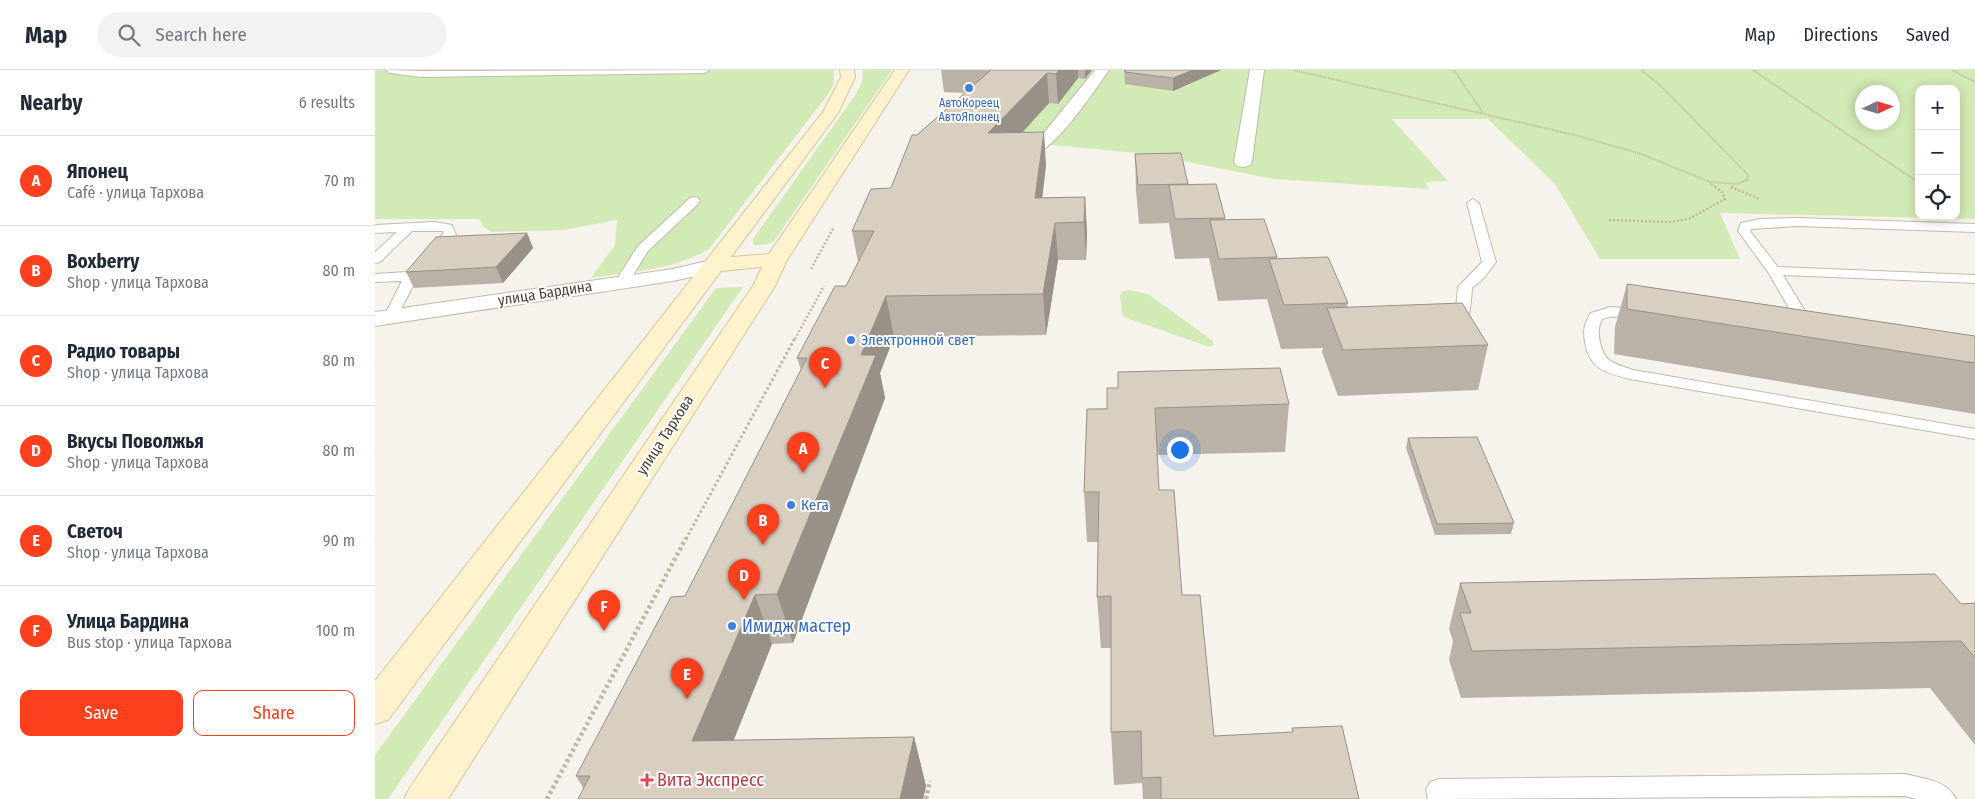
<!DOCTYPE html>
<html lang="en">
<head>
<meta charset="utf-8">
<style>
  :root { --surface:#fff; --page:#f2f2f3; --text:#1f2937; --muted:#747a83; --line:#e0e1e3; --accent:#fc3f1d }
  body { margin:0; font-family:"Fira Sans Condensed",sans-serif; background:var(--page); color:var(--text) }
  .controls { position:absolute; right:15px; top:15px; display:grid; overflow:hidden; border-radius:10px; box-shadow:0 2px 12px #0003 }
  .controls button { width:45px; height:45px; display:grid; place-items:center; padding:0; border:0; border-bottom:1px solid var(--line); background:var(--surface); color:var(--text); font:25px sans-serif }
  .compass { position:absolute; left:1480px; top:15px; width:45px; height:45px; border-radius:50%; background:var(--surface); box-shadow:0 2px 12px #0003; rotate:86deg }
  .you { position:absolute; left:804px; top:379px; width:18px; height:18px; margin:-12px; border:4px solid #fff; border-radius:50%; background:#1a73e8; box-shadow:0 0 0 8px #1a73e833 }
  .badge { display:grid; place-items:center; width:32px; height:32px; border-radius:50%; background:var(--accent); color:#fff; font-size:16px; font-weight:700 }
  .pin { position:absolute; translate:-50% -41px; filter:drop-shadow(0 1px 2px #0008) }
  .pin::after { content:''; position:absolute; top:26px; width:18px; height:15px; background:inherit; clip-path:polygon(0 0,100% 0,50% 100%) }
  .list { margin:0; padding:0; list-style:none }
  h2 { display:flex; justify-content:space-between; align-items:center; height:65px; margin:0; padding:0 20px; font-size:21px }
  h2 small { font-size:16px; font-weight:400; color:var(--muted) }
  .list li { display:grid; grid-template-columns:32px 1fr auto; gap:15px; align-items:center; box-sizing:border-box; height:90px; padding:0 20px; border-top:1px solid var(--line) }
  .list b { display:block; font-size:19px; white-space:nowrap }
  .list p { margin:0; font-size:16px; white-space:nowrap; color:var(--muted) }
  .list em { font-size:16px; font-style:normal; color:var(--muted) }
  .actions { display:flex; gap:10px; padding:15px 20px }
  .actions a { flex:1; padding:11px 0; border:1px solid var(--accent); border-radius:10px; text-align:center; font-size:18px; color:var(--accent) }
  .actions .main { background:var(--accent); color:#fff }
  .icon { flex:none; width:28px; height:28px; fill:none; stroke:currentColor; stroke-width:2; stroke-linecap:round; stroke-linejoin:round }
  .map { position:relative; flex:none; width:1600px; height:729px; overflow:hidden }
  header { display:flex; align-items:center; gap:30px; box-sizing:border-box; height:70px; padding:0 25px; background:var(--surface); border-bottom:1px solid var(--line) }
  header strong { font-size:24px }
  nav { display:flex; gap:28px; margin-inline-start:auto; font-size:18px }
  .search { width:350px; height:45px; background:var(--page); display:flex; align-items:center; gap:12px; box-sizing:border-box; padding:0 18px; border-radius:28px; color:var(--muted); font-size:19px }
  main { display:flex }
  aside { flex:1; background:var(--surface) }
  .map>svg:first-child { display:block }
  .green { fill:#d2eab5; fill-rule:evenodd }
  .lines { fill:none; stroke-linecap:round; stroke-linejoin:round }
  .lane-casing { stroke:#c2bbae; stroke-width:2 }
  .street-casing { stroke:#c2bbae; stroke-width:2 }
  .secondary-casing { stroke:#d6c79b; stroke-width:2 }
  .path-far3 { stroke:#c4b79f; stroke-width:2; stroke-dasharray:1 1; stroke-linecap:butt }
  .path-far2 { stroke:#c4b79f; stroke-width:2.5; stroke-dasharray:2 2; stroke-linecap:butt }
  .path-far1 { stroke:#c4b79f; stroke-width:3; stroke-dasharray:2.5 2.5; stroke-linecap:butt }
  .path { stroke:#c4b79f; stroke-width:4.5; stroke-dasharray:3 3; stroke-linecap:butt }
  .lane { fill:#fff; fill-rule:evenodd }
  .street { fill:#fff; fill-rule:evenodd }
  .secondary { fill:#fff3cd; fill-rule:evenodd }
  .wall { fill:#bab2a6 }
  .shaded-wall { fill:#979187 }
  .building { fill:#d8cfc1; stroke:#979187 }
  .shop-dot { fill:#3f7fe0; stroke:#fff; stroke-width:2 }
  .health-dot { fill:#e0444e; stroke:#fff; stroke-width:2 }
  .labels { text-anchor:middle; stroke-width:4; stroke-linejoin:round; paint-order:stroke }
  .far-shop-label { font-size:12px; fill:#366cbe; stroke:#fff }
  .street-label { font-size:15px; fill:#4b4439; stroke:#fff }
  .shop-label { font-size:15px; fill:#366cbe; stroke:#fff; text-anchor:start }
  .near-shop-label { font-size:18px; fill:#366cbe; stroke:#fff; text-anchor:start }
  .near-health-label { font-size:18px; fill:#be3a42; stroke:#fff; text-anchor:start }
</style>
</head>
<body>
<header>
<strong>Map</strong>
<div class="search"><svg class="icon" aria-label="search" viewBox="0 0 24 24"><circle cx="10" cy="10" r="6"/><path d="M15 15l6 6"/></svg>Search here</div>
<nav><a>Map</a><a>Directions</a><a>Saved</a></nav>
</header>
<main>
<aside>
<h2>Nearby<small>6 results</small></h2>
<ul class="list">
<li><span class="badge">A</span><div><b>Японец</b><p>Café · улица Тархова</p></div><em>70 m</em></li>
<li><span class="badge">B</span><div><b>Boxberry</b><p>Shop · улица Тархова</p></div><em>80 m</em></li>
<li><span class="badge">C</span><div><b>Радио товары</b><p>Shop · улица Тархова</p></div><em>80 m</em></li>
<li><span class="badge">D</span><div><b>Вкусы Поволжья</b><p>Shop · улица Тархова</p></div><em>80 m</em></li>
<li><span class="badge">E</span><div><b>Светоч</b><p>Shop · улица Тархова</p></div><em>90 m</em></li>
<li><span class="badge">F</span><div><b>Улица Бардина</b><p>Bus stop · улица Тархова</p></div><em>100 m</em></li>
</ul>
<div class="actions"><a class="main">Save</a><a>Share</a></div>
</aside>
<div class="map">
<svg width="1600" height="729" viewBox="0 0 1600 729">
  <rect width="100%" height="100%" fill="#f6f3ec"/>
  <g class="green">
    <path d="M0 0H459V13L454 23 334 179C299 200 255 202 216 208L240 175 242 150 189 160 117 162 109 157 104 149H0Z"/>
    <polygon points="488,0 517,0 399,171 393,174 379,175 378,169 481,24 487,12"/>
    <path d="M656 0H1600V149L1345 143 1365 189H1225L1180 114 1113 49H1017L1073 111 1050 112 1054 119 898 109 772 84 572 65ZM1544 19H1581V146H1544ZM1488 22H1518V52H1488Z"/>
    <polygon points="368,217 13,729 0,729 0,685 341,218"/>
    <polygon points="755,220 773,224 838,271 838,275 835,277 751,248 747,244 745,225 748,221"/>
  </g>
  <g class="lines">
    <g class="lane-casing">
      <g id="lane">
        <polygon points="11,0 46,1 334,0 330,3 46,7 15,3"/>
        <polygon points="319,127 323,128 325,131 323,134 273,181 252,215 242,215 240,212 263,176 315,128"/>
        <path d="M1098 129 1104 133 1121 192 1109 208 1097 218C1096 233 1095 249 1087 261H1077L1075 258 1081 239 1083 217 1107 192 1092 133Z"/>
        <polygon points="1423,148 1600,154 1600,162 1423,156 1376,159 1375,161 1403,197 1600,205 1600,213 1408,205 1441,259 1438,262 1428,262 1393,202 1363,161 1366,153 1384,149"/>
        <polygon points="59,152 77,155 81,165 42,208 21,249 11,249 9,246 27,211 0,212 0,204 32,202 68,164 68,161 37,161 5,192 0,193 0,182 22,162 0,163 0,155"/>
        <path d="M1235 237 1268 239 1273 240 1275 243 1273 246C1258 250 1243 243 1227 249 1223 258 1223 262 1225 272 1229 293 1239 293 1258 300L1600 359V369L1255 309C1231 303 1214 299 1210 272 1208 261 1209 253 1216 243Z"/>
        <path d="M1530 704C1549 709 1572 710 1581 729H1541L1530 726 1053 729 1051 720 1055 712 1064 709Z"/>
      </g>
    </g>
    <g class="street-casing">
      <g id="street">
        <path d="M720 0H734C719 21 672 95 644 88L641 84 644 80 668 64Z"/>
        <polygon points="875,0 889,0 877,92 874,96 868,97 862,96 859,92"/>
        <polygon points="340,189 348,190 351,195 348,200 298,211 0,256 0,242 298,199"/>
      </g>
    </g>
    <g class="secondary-casing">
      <polygon id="secondary" points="465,0 479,0 480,7 463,43 356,187 394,184 520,0 534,0 412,190 400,216 73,729 29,729 36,716 378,216 387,197 346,201 13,650 0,654 0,611 448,42 466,7"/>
    </g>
    <g class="path-far3">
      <polyline points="918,0 1204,66 1266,84 1335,112 1362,114 1372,110 1373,105 1286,16 1266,0"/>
      <polyline points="1079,0 1108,43"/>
      <polyline points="1378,0 1544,113"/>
      <polyline points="1577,0 1600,12"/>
      <polyline points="1335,113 1340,117"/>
    </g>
    <g class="path-far2">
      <polyline points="1356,117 1385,129"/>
      <polyline points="1234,150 1294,152 1314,149 1350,129 1347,122 1339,116"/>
      <polyline points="436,199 459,157"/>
      <polyline points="420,269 449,216"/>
    </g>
    <polyline class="path-far1" points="311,469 420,268"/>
    <g class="path">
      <polyline points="172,729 311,468"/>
      <polyline points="551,729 555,711"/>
    </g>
    <use href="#lane" class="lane"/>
    <use href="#street" class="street"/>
    <use href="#secondary" class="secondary"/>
  </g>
  <g class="wall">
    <polygon points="566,0 717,0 710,9 703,8 683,34 674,33 648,62 671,95 667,128 710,127 712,163 711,190 683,190 671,265 519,267 505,303 510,328 418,573 397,574 358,670 539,667 551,716 548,729 203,729 209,719 201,706 310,526 426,300 422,288 471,216 483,192 477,161 516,118 542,65 590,23 569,22"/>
    <polygon points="749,0 846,0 798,21 750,14"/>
    <polygon points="806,83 813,115 850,148 850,150 902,187 902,189 973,233 972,237 1113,275 1103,320 963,326 947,282 948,278 906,279 892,229 843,231 834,188 800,189 794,153 764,154 761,121 760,84"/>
    <polygon points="152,163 158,178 128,213 39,218 31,202"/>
    <polygon points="1252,214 1600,266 1600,344 1239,284 1240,257"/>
    <polygon points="914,334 910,382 782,385 784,420 807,525 839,666 917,662 917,658 984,729 768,729 767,713 739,715 736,662 736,578 726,578 722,527 723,472 712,472 709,422 712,339"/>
    <polygon points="1033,368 1139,453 1136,464 1060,465 1031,378"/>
    <polygon points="1085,513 1586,534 1600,533 1600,675 1555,618 1086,628 1074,590 1078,571 1074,559"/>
  </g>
  <g class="shaded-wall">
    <polygon points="684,0 703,0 703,8 683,34 681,4"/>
    <polygon points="710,0 717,0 710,9"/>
    <polygon points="818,0 846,0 798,21 798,8"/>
    <polygon points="672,3 674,33 616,96 613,63"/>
    <polygon points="669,62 671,95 663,164 660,128"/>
    <polygon points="710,127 712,163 711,190 709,152"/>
    <polygon points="680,153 683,190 671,265 668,224"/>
    <polygon points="152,163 158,178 128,213 121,197"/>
    <polygon points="511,226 519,267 505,303 510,328 418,573 402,524 486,285"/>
    <polygon points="380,525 397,574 339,720 317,671"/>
    <polygon points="539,667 551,716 548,729 525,729"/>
  </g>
  <g class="building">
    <polygon points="616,0 684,0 681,4 672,3 613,63 669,62 660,128 710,127 709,152 680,153 668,224 511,226 486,285 501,285 402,524 380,525 317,671 539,667 525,729 203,729 215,706 201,706 296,527 310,526 432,288 422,288 460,216 471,216 499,161 477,161 496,119 516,118 537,65 542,65"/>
    <polygon points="750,0 818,0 798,8 750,2"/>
    <polygon points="806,83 813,114 763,115 760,84"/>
    <polygon points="841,114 850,148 800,149 794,115"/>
    <polygon points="889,149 902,187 844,189 835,150"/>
    <polygon points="152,163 121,197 31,202 61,167"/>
    <polygon points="953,187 973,233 909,235 894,189"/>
    <polygon points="1252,214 1600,266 1600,293 1252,239"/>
    <polygon points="1087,233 1113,275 968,280 952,238"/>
    <polygon points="905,298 914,334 780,338 784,420 799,420 807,525 825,525 839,666 918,662 917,658 967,656 984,729 786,729 786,707 767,708 766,661 736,662 736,526 722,527 724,422 709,422 712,339 732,339 732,318 743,318 743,302"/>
    <polygon points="1102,367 1139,453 1062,454 1033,368"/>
    <polygon points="1560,504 1586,534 1600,533 1600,588 1586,571 1097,581 1085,543 1096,543 1085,513"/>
  </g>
  <g class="shop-dot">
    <circle cx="594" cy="18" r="5"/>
    <circle cx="476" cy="270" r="5"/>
    <circle cx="416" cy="435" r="5"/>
    <circle cx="357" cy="556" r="5"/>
  </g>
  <path class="health-dot" d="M269.5 702.5h5v5h5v5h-5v5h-5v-5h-5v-5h5z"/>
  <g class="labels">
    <g class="far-shop-label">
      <text x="594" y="37">АвтоКореец<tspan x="594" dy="14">АвтоЯпонец</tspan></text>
    </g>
    <g class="street-label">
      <text transform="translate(170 223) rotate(-9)" y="5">улица Бардина</text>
      <text transform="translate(290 365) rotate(-57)" y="5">улица Тархова</text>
    </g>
    <g class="shop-label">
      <text x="486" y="275">Электронной свет</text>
      <text x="426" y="440">Кега</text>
    </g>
    <g class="near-shop-label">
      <text x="367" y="562">Имидж мастер</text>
    </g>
    <g class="near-health-label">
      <text x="282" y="716">Вита Экспресс</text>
    </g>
  </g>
</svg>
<div class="controls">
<button>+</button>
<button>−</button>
<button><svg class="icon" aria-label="locate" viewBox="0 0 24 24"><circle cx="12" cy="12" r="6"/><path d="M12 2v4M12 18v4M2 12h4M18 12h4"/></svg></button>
</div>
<svg class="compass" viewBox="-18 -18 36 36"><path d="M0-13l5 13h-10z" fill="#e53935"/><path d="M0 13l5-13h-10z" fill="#747a83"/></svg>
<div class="you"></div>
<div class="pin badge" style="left:428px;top:403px">A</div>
<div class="pin badge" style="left:388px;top:475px">B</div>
<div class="pin badge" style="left:450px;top:318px">C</div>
<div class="pin badge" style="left:369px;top:530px">D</div>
<div class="pin badge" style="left:312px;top:629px">E</div>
<div class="pin badge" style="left:229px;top:561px">F</div>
</div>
</main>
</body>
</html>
